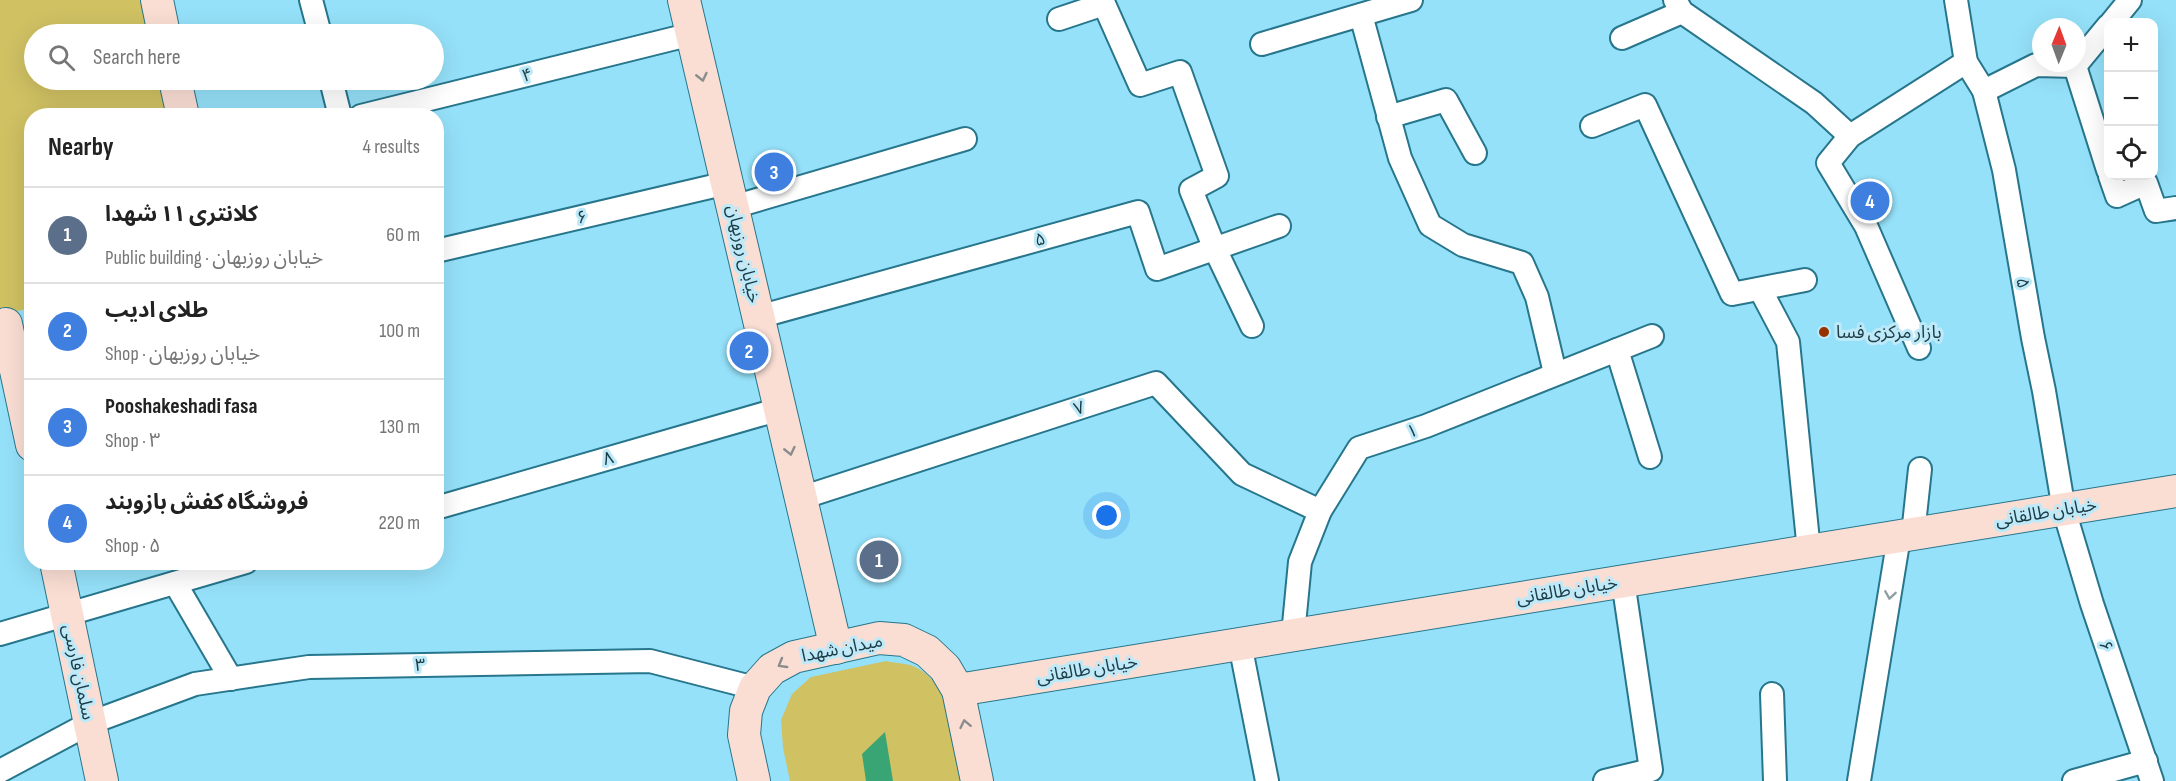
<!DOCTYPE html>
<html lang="en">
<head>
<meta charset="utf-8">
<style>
  :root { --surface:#fff; --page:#f6f6f6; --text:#222; --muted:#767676; --line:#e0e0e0; --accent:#963100 }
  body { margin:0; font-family:"Sofia Sans Condensed","Noto Sans Arabic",sans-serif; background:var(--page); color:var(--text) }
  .controls { position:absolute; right:18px; top:18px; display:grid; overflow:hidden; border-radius:12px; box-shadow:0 6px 24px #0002 }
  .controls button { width:54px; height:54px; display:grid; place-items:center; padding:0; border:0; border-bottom:2px solid var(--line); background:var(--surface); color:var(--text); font:30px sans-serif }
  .compass { position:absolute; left:2032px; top:18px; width:54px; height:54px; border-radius:50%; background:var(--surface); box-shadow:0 6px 24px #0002; rotate:1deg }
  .you { position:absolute; left:1107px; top:516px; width:21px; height:21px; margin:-15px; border:4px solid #fff; border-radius:50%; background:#1a73e8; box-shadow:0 0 0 9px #1a73e833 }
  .badge { display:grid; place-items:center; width:39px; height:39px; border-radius:50%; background:var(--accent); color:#fff; font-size:20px; font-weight:700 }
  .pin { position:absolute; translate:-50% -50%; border:3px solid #fff; box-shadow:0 2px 6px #0006 }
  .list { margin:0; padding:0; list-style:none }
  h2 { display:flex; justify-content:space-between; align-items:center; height:78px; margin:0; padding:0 24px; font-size:26px }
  h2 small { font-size:20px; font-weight:400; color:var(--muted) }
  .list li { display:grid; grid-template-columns:39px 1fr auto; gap:18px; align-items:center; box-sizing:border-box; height:96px; padding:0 24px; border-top:2px solid var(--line) }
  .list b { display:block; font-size:22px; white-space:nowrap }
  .list p { margin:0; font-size:20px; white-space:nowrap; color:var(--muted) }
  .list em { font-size:20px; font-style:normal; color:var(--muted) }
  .icon { flex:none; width:33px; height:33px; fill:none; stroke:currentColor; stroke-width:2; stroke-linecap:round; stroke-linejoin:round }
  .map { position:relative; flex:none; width:2176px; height:781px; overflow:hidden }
  .search { position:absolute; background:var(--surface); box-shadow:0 6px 24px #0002; left:24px; top:24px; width:420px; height:66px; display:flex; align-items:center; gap:15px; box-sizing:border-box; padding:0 21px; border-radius:33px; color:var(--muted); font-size:22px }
  .panel { position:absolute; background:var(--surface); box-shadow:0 6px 24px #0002; left:24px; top:108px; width:420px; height:462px; border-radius:24px }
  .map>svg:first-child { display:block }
  .green { fill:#d0c163 }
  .water { fill:#39a474 }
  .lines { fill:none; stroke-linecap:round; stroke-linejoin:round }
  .street-casing { stroke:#27768c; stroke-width:26 }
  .secondary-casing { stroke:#27768c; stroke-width:34 }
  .street { stroke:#fff; stroke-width:22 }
  .secondary { stroke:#faded4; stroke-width:32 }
  .oneway { stroke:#8b8d8d }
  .oneway2 { stroke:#8e9ea2 }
  .poi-dot { fill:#963100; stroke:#bee9f8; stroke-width:2 }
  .labels { text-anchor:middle; stroke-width:6; stroke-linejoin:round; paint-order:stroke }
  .street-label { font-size:18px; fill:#1c3c46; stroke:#bee9f8 }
  .poi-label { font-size:18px; fill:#1c3c46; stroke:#bee9f8; text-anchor:start }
</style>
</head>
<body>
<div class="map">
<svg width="2176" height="781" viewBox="0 0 2176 781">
  <rect width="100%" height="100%" fill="#95e1f9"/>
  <g class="green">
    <polygon points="0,0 145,0 153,34 34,34 34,80 163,80 172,115 32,116 31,308 0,315"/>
    <path d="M886 661C894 663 905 663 913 666 953 682 954 745 962 781H790L783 748 781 720 792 694 811 677Z"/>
  </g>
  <polygon class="water" points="885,732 893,781 866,781 862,754"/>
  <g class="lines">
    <g class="street-casing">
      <g id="street">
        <polyline points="311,0 320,34"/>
        <polyline points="1675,0 1682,12 1814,103 1850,136 1966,62"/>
        <polyline points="1956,0 1966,62 1984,91 2004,170 2033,338 2044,391 2064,510 2092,604 2152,781"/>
        <polyline points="1361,15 1400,158 1430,225 1463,245 1522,263 1537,297 1555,373"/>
        <polyline points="1059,19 1104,4 1140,85 1180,72 1217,176 1191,190 1215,249 1252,326"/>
        <polyline points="2112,22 2130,0"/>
        <polyline points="1622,38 1682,12"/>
        <polyline points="1262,44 1411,0"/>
        <polyline points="2075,66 2108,170"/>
        <polyline points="331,80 340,116"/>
        <polyline points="1984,91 2036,65 2075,66 2108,26"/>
        <polyline points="361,116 692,34"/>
        <polyline points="1388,117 1446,100 1475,153"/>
        <polyline points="1592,126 1645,105 1732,294 1805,280"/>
        <polyline points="1850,136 1828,163 1866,226 1919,348"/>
        <polyline points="2110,176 2117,196 2146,183 2156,211 2176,208"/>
        <polyline points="733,207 965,139"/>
        <polyline points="436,251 727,183"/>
        <polyline points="1760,289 1788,342 1809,551"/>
        <polyline points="758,317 1138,212 1157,269 1279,226"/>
        <polyline points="1617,350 1650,457"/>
        <polyline points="801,498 1156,383 1242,474 1320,511"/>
        <polyline points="436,508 780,409"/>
        <polyline points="1913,534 1920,469"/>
        <polyline points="175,583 231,679"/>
        <polyline points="0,634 246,562"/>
        <polyline points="1293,635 1300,562 1320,511 1359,448 1426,426 1652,336"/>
        <polyline points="1240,644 1267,781"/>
        <polyline points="1772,694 1775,781"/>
        <polyline points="0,771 90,723 195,684 309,667 650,661 755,688"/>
        <polyline points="1605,781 1651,770 1623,581"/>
        <polyline points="1859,781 1899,537"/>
        <polyline points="2074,781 2146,761"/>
      </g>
    </g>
    <g class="secondary-casing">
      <g id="secondary">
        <polyline points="157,0 164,34"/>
        <polyline points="684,0 836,648"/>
        <polyline points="175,80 183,116"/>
        <polyline points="6,324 32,445"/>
        <polyline points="56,562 102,781"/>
        <polyline points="958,690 2176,491"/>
        <polyline points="754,781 744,735 746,711 755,688 772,669 794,657 879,638 904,640 927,651 945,668 958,690 977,781"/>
      </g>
    </g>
    <use href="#street" class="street"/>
    <use href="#secondary" class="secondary"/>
  </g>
  <defs><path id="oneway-chevron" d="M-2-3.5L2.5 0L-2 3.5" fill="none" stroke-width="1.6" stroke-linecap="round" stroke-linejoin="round" transform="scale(1.5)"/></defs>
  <g class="oneway">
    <use href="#oneway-chevron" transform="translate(702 77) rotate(77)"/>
    <use href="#oneway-chevron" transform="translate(790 451) rotate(77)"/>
    <use href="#oneway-chevron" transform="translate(782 664) rotate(150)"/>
    <use href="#oneway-chevron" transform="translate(965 724) rotate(-102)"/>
  </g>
  <use class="oneway2" href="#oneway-chevron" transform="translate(1890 595) rotate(99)"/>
  <circle class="poi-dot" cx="1824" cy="332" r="6"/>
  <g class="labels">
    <g class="street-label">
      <text transform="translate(527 75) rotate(-14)" y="6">۴</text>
      <text transform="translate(582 217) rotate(-13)" y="6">۶</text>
      <text transform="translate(1040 239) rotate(-15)" y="6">۵</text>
      <text transform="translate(744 254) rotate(77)" y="6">خیابان روزبهان</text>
      <text transform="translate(2023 283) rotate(80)" y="6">۵</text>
      <text transform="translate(1079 408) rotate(-18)" y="6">۷</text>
      <text transform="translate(1412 431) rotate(-18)" y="6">۱</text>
      <text transform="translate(608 458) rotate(-16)" y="6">۸</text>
      <text transform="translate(2046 512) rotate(-9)" y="6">خیابان طالقانی</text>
      <text transform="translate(1567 590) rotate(-9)" y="6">خیابان طالقانی</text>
      <text transform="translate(2106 646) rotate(71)" y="6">۶</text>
      <text transform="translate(842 648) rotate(-11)" y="6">میدان شهدا</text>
      <text transform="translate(420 665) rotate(-1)" y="6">۳</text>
      <text transform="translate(1087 669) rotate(-9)" y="6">خیابان طالقانی</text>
      <text transform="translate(79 672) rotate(78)" y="6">سلمان فارسی</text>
    </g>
    <g class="poi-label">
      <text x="1836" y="338">بازار مرکزی فسا</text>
    </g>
  </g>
</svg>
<div class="controls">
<button>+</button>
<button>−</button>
<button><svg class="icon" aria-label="locate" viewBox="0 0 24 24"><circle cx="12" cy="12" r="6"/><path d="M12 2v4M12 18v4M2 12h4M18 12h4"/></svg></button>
</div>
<svg class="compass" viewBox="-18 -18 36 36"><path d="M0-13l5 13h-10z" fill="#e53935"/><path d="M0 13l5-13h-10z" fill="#767676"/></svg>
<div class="you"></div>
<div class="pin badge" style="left:879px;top:560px;background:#5c6f8a">1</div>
<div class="pin badge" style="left:749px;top:351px;background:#3f7fe0">2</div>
<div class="pin badge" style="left:774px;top:172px;background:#3f7fe0">3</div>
<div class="pin badge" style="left:1870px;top:201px;background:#3f7fe0">4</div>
<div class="search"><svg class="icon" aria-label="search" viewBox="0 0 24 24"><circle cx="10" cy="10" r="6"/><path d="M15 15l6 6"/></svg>Search here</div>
<section class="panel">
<h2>Nearby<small>4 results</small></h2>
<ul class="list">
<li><span class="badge" style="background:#5c6f8a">1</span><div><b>کلانتری ۱۱ شهدا</b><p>Public building · خیابان روزبهان</p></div><em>60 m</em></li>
<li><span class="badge" style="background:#3f7fe0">2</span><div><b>طلای ادیب</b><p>Shop · خیابان روزبهان</p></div><em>100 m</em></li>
<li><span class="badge" style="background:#3f7fe0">3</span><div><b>Pooshakeshadi fasa</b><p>Shop · ۳</p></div><em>130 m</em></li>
<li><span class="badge" style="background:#3f7fe0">4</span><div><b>فروشگاه کفش بازوبند</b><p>Shop · ۵</p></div><em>220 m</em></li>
</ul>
</section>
</div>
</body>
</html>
